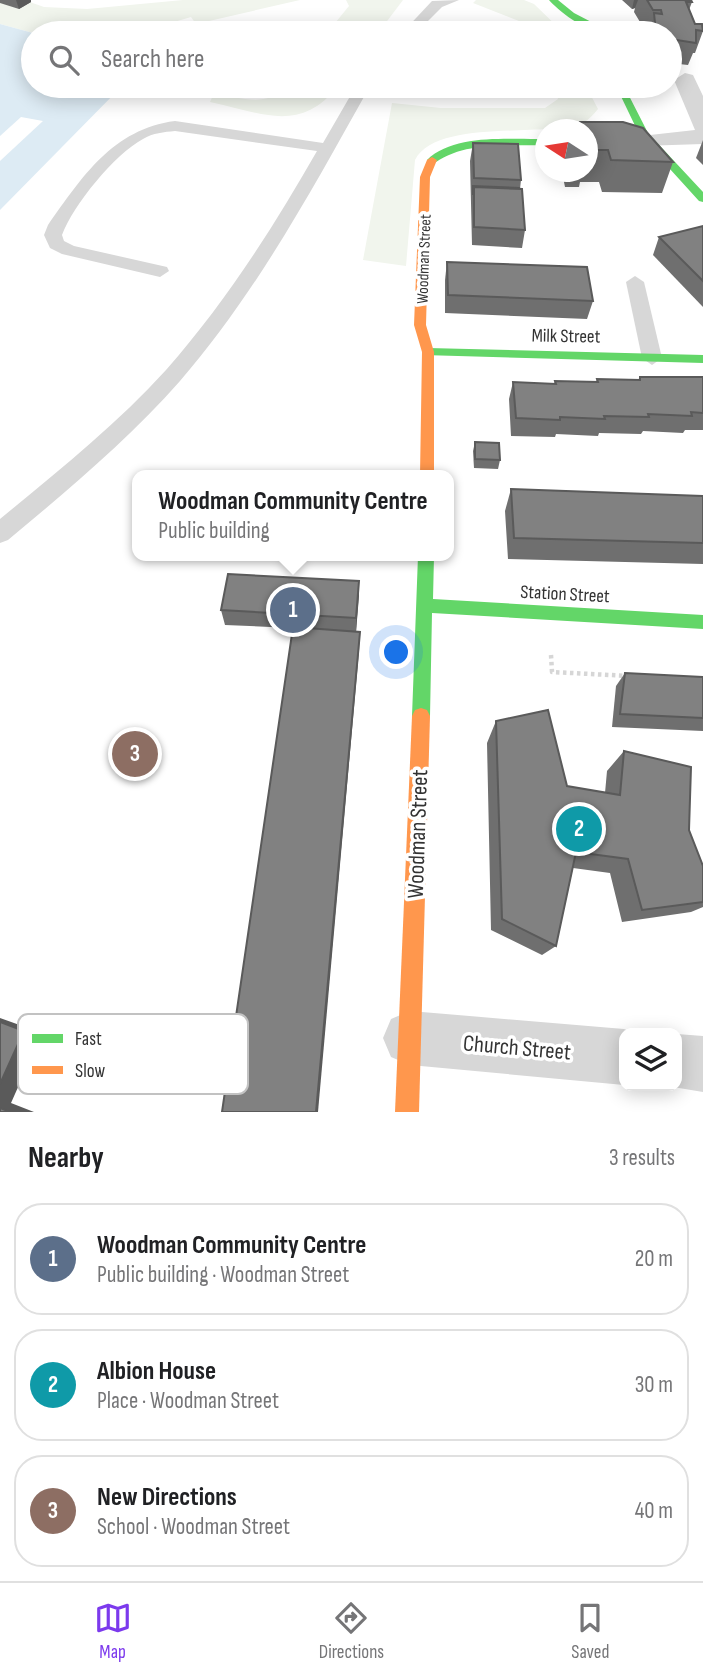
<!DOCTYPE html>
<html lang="en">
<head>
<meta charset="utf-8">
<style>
  :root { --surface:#fff; --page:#f2f2f2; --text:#202124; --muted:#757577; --line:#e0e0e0; --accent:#7c3aed }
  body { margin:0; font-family:"Sofia Sans Condensed",sans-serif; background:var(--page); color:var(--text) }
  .controls { position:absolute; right:21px; bottom:21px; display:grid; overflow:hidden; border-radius:14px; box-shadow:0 4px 18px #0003 }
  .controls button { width:63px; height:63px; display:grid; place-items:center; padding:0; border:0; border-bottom:2px solid var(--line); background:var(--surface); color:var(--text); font:35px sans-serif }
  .compass { position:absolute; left:535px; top:119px; width:63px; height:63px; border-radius:50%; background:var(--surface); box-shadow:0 4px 18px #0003; rotate:282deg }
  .you { position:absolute; left:397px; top:653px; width:24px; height:24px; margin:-18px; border:5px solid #fff; border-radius:50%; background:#1a73e8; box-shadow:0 0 0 10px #1a73e833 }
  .badge { display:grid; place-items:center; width:46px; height:46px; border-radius:50%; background:var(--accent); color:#fff; font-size:23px; font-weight:700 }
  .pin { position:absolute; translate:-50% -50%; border:4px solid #fff; box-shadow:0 2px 7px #0006 }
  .popup { position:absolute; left:132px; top:470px; width:322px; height:91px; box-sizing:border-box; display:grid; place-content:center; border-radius:14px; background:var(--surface); filter:drop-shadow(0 2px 5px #0005); font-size:23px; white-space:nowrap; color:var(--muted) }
  .popup b { font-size:26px; color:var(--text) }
  .popup::after { content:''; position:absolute; left:50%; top:100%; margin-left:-14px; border:14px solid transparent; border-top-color:var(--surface) }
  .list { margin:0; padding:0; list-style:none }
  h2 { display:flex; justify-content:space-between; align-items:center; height:91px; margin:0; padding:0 28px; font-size:30px }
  h2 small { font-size:23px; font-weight:400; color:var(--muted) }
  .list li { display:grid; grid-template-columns:46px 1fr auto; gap:21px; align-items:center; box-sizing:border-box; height:112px; margin:0 14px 14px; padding:0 14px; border:2px solid var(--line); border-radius:28px }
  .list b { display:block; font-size:26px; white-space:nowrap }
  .list p { margin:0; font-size:23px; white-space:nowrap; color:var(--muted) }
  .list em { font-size:23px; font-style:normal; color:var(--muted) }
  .icon { flex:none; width:38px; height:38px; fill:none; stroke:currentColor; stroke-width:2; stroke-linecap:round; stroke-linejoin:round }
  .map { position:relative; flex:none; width:703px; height:1112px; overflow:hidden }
  .search { position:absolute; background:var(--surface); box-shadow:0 4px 18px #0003; left:21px; right:21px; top:21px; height:77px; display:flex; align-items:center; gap:18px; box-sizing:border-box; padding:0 24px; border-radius:38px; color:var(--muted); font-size:26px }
  .sheet { height:469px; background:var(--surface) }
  nav { display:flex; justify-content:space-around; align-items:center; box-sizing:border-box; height:98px; border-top:2px solid var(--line); background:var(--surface); font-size:19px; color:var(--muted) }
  nav a { display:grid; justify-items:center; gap:4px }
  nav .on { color:var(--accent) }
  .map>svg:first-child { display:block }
  .green { fill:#f1f5ed }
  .water { fill:#ddebf4 }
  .pier { fill:#fff }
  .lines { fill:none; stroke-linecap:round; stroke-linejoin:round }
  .path { stroke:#d6d6d6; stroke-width:4.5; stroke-dasharray:3.5 3.5; stroke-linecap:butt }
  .lane { fill:#d7d7d7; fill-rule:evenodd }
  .street { fill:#d7d7d7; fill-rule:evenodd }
  .fast { fill:#63d668; fill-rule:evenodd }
  .slow { fill:#ff974d; fill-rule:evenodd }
  .wall { fill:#6f6f6f }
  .shaded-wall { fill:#5a5a5a }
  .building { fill:#818181; stroke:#5a5a5a; stroke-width:2 }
  .labels { text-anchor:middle; stroke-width:7; stroke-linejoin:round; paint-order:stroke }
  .far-street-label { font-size:16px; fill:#333; stroke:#fff }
  .street-label { font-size:19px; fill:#333; stroke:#fff }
  .near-street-label { font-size:23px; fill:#333; stroke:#fff }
  .key { fill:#fff; stroke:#c2c2c2; stroke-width:2 }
  .key-label { font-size:19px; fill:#333 }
</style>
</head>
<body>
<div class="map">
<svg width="703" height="1112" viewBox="0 0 703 1112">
  <rect width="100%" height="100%" fill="#fff"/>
  <g class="green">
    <polygon points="0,0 24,0 44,7 87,9 183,0 300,0 196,24 191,17 137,33 33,33 0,24"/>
    <polygon points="346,0 403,0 378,33 327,33 349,6"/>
    <polygon points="476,0 524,0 534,4 564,33 539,33 537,28 473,3"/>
    <path d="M285 86H338C300 134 262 113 210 102L214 93C240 97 266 109 285 86Z"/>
    <path d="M554 86H586L598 109C593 115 588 121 582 123 546 138 437 118 415 160L406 266 363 260 392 103 441 108H545L558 99Z"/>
  </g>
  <polygon class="water" points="0,24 33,33 33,86 122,86 0,210"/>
  <polygon class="pier" points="21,117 43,121 0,161 0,136"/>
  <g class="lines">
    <polyline class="path" points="551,655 552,672 629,676"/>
    <g class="lane">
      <polygon points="459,0 442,7 416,33 402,33 432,1"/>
      <path d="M356 86H370C313 188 257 292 180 381 129 439 68 490 8 540L0 543V519C57 472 116 425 166 370 225 303 273 228 317 151L175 131C164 132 153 133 143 139 115 154 73 205 62 235L64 241 74 246 167 267 169 271 160 277 62 254 50 248 44 235 48 225C82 177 113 129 175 121L323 143Z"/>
      <polygon points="635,276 644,282 662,358 652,365 642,358 626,282"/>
    </g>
    <g class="street">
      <polygon points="685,73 693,75 703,96 703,144 641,146 638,141 641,136 695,130 674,80"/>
      <polygon points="410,1011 624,1029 633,1033 624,1033 624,1085 410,1065 391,1057 383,1038 391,1019"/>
      <polygon points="677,1034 703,1036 703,1092 667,1086 677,1086"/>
    </g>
    <g class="fast">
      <path d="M549 0H558L574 13 599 26C585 33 559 11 549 0Z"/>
      <polygon points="616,86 624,86 648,133 703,192 703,202 699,201 640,136"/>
      <path d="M546 139V145C509 146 467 141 436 162L427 160C455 133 510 140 546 139Z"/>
      <polygon points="428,348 703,355 703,363 423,355 422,352"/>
      <polygon points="418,556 434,556 433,599 703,615 703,629 432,613 430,716 427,722 421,724 415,722 412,716"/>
    </g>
    <g class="slow">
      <polygon points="432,157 437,160 430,177 426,325 434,352 434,475 420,475 422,352 414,325 420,177 427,160"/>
      <polygon points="421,708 427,710 430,716 419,1112 395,1112 412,716 415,710"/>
    </g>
  </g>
  <g class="wall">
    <polygon points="0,0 31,0 31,2 19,9 0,3"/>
    <polygon points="622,0 691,0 692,2 689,10 695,24 703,31 695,53 693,53 688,65 670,63 670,33 648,33 649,32 646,32 634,12 635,8 632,9"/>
    <polygon points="580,122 673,162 662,193 602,192 599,182 580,182 579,187 565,187 562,172 587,172 587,130 579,130"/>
    <polygon points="703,140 703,165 696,158"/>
    <polygon points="473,143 521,180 520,189 525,230 522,248 472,245 470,161"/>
    <polygon points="703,226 703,307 653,255 659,237"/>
    <polygon points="447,262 593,301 587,319 445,313 445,280"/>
    <polygon points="640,377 703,377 703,430 685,430 683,433 643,431 641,434 599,433 598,436 556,434 555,437 511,436 509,399 513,382 554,384 555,381 596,382 597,379 638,380"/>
    <polygon points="475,442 500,460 498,469 474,468 473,451"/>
    <polygon points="511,489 703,496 703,564 508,559 505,511"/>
    <polygon points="359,581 356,632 359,651 293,628 225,625 221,610"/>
    <polygon points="625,673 703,677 703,731 612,727 616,686"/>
    <polygon points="496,721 567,786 605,793 607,771 624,751 689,830 703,866 703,907 691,912 622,922 610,873 573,868 556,946 542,955 491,930 487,743"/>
  </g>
  <g class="shaded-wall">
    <polygon points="16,0 31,0 31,2 19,9"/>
    <polygon points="634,0 638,0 635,8 632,9"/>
    <polygon points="359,581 359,596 356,632 356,618"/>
    <polygon points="360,632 359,651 318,1112 316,1112"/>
    <polygon points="0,1018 42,1033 11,1103 34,1112 10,1112 0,1108"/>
  </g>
  <g class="building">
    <polygon points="647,0 691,0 692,2 686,2 695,24 702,24 703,31 696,30 696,43 670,39 670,33 656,33 654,13 662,14 661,10 653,10"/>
    <polygon points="580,122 623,122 643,128 673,162 611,160 608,150 587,150 587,130 582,130"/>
    <polygon points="473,143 518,144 521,180 474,178"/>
    <polygon points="566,172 580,172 581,177 567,177"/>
    <polygon points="473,186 519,188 520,189 474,187 473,195"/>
    <polygon points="474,187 522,189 525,230 474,227"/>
    <polygon points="703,226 703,281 659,237"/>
    <polygon points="447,262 587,267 593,301 448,295"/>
    <polygon points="640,377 703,377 703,413 691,412 692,416 648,414 649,417 604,416 605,419 560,417 560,420 516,418 513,382 556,384 555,381 598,382 597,379 640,380"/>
    <polygon points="475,442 499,443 500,460 475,459"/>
    <polygon points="511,489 703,496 703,543 514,538"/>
    <polygon points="228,574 359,581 356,618 221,610"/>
    <polygon points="293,627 360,632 316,1112 222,1112"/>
    <polygon points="625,673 703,677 703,718 620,714"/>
    <polygon points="548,710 567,786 620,795 624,751 691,767 689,830 703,866 703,902 642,910 628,859 576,852 556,946 502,919 496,721"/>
    <polygon points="0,1022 24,1031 0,1084"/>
    <polygon points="0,1108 10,1112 0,1112"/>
  </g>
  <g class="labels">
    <g class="far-street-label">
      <text transform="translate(423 259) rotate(-88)" y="6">Woodman Street</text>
    </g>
    <g class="street-label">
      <text transform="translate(566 335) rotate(1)" y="7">Milk Street</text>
      <text transform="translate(565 593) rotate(3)" y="7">Station Street</text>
    </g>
    <g class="near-street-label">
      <text transform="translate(417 834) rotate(-88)" y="8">Woodman Street</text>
      <text transform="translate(517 1047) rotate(5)" y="8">Church Street</text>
    </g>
  </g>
  <rect x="18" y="1014" width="230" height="80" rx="10" class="key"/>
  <rect x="32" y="1034" width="31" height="9" fill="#63d668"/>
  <rect x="32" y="1066" width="31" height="8" fill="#ff974d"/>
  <g class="key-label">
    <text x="75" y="1045">Fast</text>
    <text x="75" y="1077">Slow</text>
  </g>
</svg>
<div class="controls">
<button><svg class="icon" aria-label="layers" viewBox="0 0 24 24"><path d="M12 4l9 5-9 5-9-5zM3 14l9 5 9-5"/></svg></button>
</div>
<svg class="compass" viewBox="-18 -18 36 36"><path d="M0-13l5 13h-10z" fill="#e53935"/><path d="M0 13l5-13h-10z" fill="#757577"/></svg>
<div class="you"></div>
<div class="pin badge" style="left:293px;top:610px;background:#5c6f8a">1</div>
<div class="popup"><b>Woodman Community Centre</b>Public building</div>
<div class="pin badge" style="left:579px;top:829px;background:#0f9aa8">2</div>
<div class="pin badge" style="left:135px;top:754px;background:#8d6e63">3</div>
<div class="search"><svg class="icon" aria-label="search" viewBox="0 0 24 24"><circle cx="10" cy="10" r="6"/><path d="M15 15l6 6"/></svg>Search here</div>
</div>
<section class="sheet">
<h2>Nearby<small>3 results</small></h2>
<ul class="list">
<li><span class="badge" style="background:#5c6f8a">1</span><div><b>Woodman Community Centre</b><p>Public building · Woodman Street</p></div><em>20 m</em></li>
<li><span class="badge" style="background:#0f9aa8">2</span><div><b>Albion House</b><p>Place · Woodman Street</p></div><em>30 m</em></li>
<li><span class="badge" style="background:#8d6e63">3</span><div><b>New Directions</b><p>School · Woodman Street</p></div><em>40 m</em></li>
</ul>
</section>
<nav>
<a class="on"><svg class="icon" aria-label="map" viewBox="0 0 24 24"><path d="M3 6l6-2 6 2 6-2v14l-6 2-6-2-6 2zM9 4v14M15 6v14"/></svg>Map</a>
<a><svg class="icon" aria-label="directions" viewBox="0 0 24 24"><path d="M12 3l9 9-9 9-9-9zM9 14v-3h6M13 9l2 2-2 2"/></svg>Directions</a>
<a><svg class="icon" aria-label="saved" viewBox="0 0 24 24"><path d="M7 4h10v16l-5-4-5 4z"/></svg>Saved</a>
</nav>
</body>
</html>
